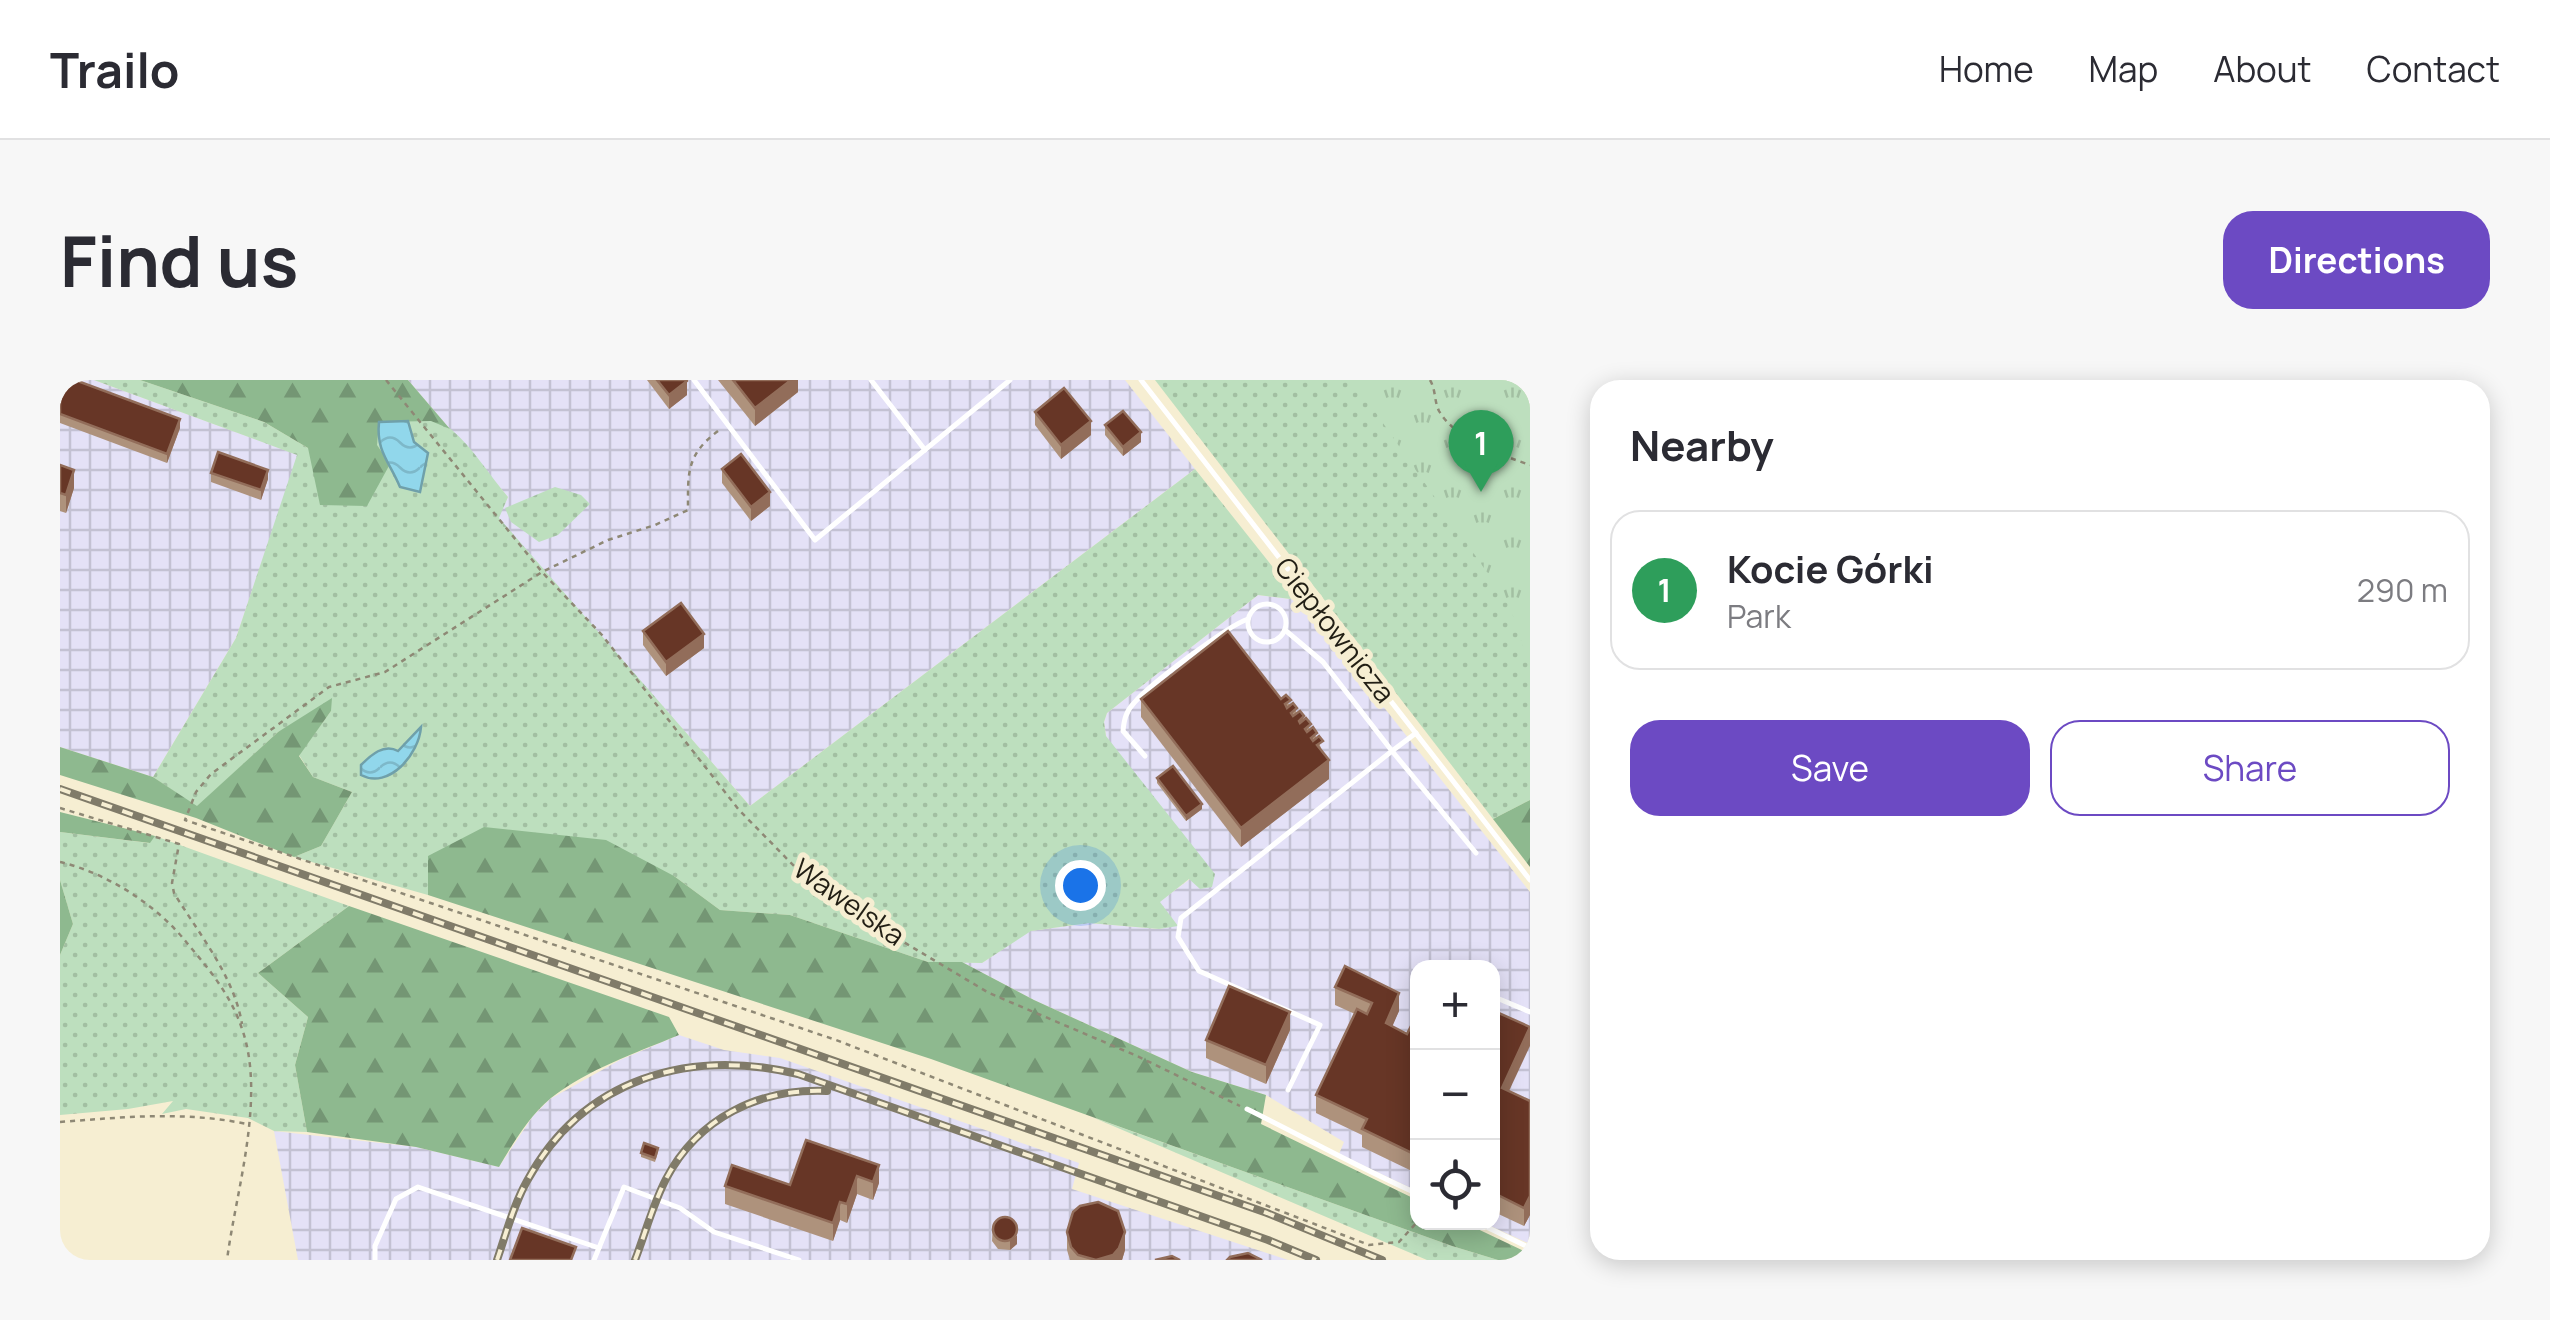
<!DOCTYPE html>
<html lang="en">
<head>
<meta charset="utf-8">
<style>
  :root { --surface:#fff; --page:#f7f7f7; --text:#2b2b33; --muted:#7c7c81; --line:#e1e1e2; --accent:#6c4ac3 }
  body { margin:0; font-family:Manrope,sans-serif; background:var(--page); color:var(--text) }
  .controls { position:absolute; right:30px; bottom:30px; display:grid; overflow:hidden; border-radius:20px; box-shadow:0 5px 25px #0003 }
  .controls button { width:90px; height:90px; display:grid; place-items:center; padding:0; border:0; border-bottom:2px solid var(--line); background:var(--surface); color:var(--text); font:50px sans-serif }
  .you { position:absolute; left:1020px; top:505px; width:35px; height:35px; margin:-25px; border:8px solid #fff; border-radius:50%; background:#1a73e8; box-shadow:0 0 0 15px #1a73e833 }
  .badge { display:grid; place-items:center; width:65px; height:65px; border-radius:50%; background:var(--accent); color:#fff; font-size:32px; font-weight:700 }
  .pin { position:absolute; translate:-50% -82px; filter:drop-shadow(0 2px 5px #0008) }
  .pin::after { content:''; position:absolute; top:52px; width:35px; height:30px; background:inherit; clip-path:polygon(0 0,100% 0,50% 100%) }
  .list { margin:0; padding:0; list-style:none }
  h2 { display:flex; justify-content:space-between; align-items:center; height:130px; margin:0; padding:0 40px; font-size:42px }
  h2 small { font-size:32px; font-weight:400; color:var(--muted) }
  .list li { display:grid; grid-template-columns:65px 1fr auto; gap:30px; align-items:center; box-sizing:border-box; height:160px; margin:0 20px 20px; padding:0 20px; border:2px solid var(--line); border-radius:30px }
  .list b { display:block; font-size:38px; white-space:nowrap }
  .list p { margin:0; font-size:32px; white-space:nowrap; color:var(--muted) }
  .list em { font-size:32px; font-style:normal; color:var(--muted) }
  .actions { display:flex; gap:20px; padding:30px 40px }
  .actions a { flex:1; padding:22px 0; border:2px solid var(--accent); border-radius:30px; text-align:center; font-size:35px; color:var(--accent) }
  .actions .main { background:var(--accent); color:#fff }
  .icon { flex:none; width:55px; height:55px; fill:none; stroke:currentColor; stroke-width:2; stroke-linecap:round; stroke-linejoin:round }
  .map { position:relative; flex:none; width:1470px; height:880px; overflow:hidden; border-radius:30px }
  header { display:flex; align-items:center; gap:60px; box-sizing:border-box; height:140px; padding:0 50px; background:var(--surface); border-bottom:2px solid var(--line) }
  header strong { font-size:48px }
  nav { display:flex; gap:55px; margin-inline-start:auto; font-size:35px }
  .intro { display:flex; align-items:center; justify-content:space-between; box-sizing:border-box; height:240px; padding:0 60px }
  h1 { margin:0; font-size:70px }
  .button { padding:25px 45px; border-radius:30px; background:var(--accent); color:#fff; font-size:35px; font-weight:700 }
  main { display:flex; gap:60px; padding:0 60px }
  aside { flex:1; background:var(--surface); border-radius:30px; box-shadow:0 5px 25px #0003 }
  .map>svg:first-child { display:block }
  .industrial { fill:url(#industrial-grid) }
  .grass { fill:url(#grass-dots) }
  .forest { fill:url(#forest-firs) }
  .park { fill:url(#park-tufts) }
  .water { fill:url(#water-waves); stroke:#6fa0aa; stroke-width:2.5 }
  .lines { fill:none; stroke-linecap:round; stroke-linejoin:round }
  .path { stroke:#8e8875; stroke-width:2.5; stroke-dasharray:5 5; stroke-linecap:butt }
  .lane { stroke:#fff; stroke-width:5 }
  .rail-casing { stroke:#807b69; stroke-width:8 }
  .rail { stroke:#f6eed2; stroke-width:4; stroke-dasharray:11; stroke-linecap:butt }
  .wall { fill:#ae927c }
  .shaded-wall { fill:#926d5a }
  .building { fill:#673626; stroke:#926d5a; stroke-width:2.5 }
  .labels { text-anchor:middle; stroke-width:10; stroke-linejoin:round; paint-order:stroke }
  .street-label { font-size:28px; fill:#211e14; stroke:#f6eed2 }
</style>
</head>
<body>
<header>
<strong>Trailo</strong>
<nav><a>Home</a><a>Map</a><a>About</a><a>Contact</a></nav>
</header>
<div class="intro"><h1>Find us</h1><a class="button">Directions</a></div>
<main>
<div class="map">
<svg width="1470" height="880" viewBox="0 0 1470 880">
  <defs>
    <pattern id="industrial-grid" width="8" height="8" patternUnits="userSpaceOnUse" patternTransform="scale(2.5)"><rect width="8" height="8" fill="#e4e1f7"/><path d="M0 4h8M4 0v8" fill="none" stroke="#c3c1d3"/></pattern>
    <pattern id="grass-dots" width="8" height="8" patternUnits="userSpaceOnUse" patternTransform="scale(2.5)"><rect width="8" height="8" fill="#bddfbe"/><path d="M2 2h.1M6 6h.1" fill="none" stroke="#a2bfa2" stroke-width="1.8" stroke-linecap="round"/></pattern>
    <pattern id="forest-firs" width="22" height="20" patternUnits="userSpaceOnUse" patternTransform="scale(2.5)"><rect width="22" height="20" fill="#8eb98f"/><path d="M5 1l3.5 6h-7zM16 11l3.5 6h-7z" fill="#749674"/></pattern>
    <pattern id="park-tufts" width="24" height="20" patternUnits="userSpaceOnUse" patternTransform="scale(2.5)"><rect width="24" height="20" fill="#bddfbe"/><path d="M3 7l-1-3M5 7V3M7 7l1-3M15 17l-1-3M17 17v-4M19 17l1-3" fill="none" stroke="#a2bfa2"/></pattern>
    <pattern id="water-waves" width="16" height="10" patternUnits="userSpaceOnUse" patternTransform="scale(2.5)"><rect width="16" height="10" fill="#91d7eb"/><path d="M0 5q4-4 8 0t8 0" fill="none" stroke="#7db8c9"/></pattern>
  </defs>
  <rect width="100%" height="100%" fill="#f6eed2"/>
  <g class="industrial">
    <polygon points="0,0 34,0 238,75 176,258 93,397 0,367"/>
    <polygon points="348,0 1065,0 1135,89 690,426 438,138 448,117"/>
    <polygon points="1198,215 1239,220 1470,512 1470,864 1424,843 1432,842 1432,588 1358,588 1357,811 1279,774 1284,762 1206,715 1132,692 974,620 902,582 922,583 970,551 1029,543 1099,549 1117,545 1099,522 1130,499 1046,356 1044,342 1047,333"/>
    <polygon points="619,655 664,670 720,678 1019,783 1012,809 1228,880 238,880 214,751 356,767 439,787 473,736 490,719 560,680"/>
  </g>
  <g class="grass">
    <path d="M34 0H80L204 42 248 68C283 55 358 22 392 50 413 68 430 96 448 117L439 138 690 426 1135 89 1239 220 1198 215 1047 333 1044 342 1046 356 1155 494 1152 507 1140 509 1129 499 1100 522 1118 546 1099 549 1029 543 971 551 922 583 868 582 730 535 660 530 614 496 368 476V515L234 477 261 466 292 412 253 397 239 375 271 331 218 352 137 427 93 397 176 258 237 75Z"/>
    <polygon points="1095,0 1470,0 1470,420 1433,439"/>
    <polygon points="495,107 521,115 530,124 498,155 479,162 451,142 445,128"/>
    <polygon points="0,452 89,463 95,456 289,526 198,593 248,637 235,685 247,752 214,751 188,738 126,729 102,734 113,721 68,729 0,735 0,575 13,544 0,500"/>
    <polygon points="1032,737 1392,866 1438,880 1367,880"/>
  </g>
  <g class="forest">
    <polygon points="80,0 348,0 390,49 371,41 319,42 317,65 330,84 307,126 260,125 248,68 204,42"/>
    <polygon points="272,318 271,331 239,376 253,397 292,412 261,466 234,477 136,438 0,395 0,367 93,397 137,426 218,352"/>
    <polygon points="1470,420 1470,487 1433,439"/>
    <polygon points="0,432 95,456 90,463 0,452"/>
    <polygon points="424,447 546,460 614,496 660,530 730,535 868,582 902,582 974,620 1132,692 1206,715 1201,744 1357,820 1358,842 1405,843 1466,872 1460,880 1438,880 1392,866 871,679 368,515 368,476"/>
    <polygon points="0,500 13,544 0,575"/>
    <path d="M289 526 609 637 619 655C576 673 528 689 491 718 469 736 454 762 439 787L356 767 247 752 235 685 248 637 198 593Z"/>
  </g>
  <polygon class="park" points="1293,0 1470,0 1470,288 1449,224"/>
  <g class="water">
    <path d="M348 41 354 62 368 73 360 112 340 107C329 81 316 71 319 42Z"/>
    <path d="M361 347C359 374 329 410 301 395V385C311 375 324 363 338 371Z"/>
  </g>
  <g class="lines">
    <g class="path">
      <polyline points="326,0 482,192 542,255 679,430 737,489 805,539 929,613 1077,676 1180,726"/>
      <path d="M1370 0C1376 10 1374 21 1379 31 1395 59 1441 75 1470 85"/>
      <path d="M658 51C626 75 628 93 628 130L595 145 548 160 482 192 325 292 269 307 151 394 136 412 125 440 776 660 1309 865 1339 862 1358 841"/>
      <path d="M0 428 119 464 112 503 114 513C139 554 174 596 182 644"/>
      <path d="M0 482C47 493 97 525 127 563 148 588 170 614 181 646 207 715 176 810 167 880"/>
      <path d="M0 742C64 737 124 731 187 744"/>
    </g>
    <g class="lane">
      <polyline points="634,0 755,160 950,0"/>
      <polyline points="811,0 865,70"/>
      <polyline points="1081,0 1470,500"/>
      <circle cx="1207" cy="243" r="19"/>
      <polyline points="1225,250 1263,282 1332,371 1121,538 1118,557 1139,591 1260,645 1228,710"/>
      <polyline points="1356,353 1332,371 1416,473"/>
      <path d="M1085 376 1063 351C1064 340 1066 331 1074 323 1089 305 1167 246 1188 239"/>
      <polyline points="1432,616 1470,632"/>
      <path d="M1187 729C1244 757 1299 788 1358 814"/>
      <polyline points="1416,842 1470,868"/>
      <polyline points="315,880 315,866 336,819 358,807 539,868"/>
      <polyline points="534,880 564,807 620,828 654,852 739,880"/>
    </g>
    <g class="rail-casing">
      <g id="rail">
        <polyline points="0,409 1207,833 1322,880"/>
        <path d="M437 880C446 854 453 826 467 801 523 698 629 668 738 694L1208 860 1256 880"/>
        <path d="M575 880C585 854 593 824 606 799 638 738 699 708 767 711"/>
      </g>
    </g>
    <use href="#rail" class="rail"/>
  </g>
  <g class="wall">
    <polygon points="0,0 120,48 107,83 0,43"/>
    <polygon points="587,0 627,0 627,15 609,29"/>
    <polygon points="658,0 738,0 738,12 695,46"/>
    <polygon points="975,32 1031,55 1001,79 975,45"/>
    <polygon points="1045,45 1081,62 1063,76 1045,55"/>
    <polygon points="0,85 14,108 6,133 0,131"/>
    <polygon points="662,89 710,126 691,141 662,103"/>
    <polygon points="151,93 208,99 201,120 151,102"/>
    <polygon points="583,251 644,268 606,296 583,265"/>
    <polygon points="1081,319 1221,319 1231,325 1257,358 1263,373 1269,399 1181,467 1081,337"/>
    <polygon points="1097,398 1142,429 1126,441 1097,403"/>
    <polygon points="1275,607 1339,631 1332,646 1347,654 1358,632 1358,794 1302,767 1302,755 1256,733 1256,715 1295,634 1275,625"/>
    <polygon points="1432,630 1449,711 1470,721 1470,835 1464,846 1432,831"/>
    <polygon points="1230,650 1206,704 1146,678 1146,660"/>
    <polygon points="746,760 819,803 813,820 797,814 787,843 780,840 773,861 665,824 665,806 730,805"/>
    <polygon points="598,772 595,782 581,777 581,773"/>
    <polygon points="933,843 957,864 950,870 938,869 932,861"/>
    <polygon points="1007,852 1065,870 1062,880 1010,880 1007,870"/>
  </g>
  <g class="shaded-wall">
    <polygon points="731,0 738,0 738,12 695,46 695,28"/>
    <polygon points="627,1 627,15 609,29 609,15"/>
    <polygon points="120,39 120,48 107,83 107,74"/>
    <polygon points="1031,41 1031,55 1001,79 1001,65"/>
    <polygon points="1081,52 1081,62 1063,76 1063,67"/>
    <polygon points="14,90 14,108 6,133 6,115"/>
    <polygon points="208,90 208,99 201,120 201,110"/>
    <polygon points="710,112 710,126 691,141 691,127"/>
    <polygon points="644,254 644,268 606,296 606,282"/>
    <polygon points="1269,380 1269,399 1181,467 1181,448"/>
    <polygon points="1142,424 1142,429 1126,441 1126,436"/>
    <polygon points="1339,613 1339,631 1326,661 1326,643"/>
    <polygon points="1230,632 1230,650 1206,704 1206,685"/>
    <polygon points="1470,648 1470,666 1442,726 1442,708"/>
    <polygon points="819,785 819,803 813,820 813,802"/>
    <polygon points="797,796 797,814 787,843 787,824"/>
    <polygon points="1470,816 1470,835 1464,846 1464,828"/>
    <polygon points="780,822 780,840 773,861 773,843"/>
    <polygon points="1065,852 1065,870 1062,880 1037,880"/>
    <polygon points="957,855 957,864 950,870 950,861"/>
  </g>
  <g class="building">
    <polygon points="0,0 15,0 120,39 107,74 0,34"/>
    <polygon points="597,0 627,0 627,1 609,15"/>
    <polygon points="673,0 731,0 695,28"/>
    <polygon points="1004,8 1031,41 1001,65 975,32"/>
    <polygon points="1063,31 1081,52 1063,67 1045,45"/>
    <polygon points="158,72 208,90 201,110 151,93"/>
    <polygon points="681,74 710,112 691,127 662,89"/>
    <polygon points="0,85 14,90 6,115 0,113"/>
    <polygon points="621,223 644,254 606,282 583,251"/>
    <polygon points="1168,251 1221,319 1226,315 1231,320 1225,324 1227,328 1233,323 1237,328 1231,333 1233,336 1240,331 1244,336 1239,341 1240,343 1246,338 1251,344 1245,349 1247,352 1253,347 1257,353 1251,358 1253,361 1259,356 1263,361 1257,365 1269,380 1181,448 1081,319"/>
    <polygon points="1113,386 1142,424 1126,436 1097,398"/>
    <polygon points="1285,586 1339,613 1326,643 1347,654 1358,632 1358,776 1302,749 1307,739 1256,715 1297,629 1307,634 1312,623 1275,607"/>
    <polygon points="1169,606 1230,632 1206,685 1146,660"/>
    <polygon points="1432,630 1470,647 1442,708 1470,721 1470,816 1464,828 1432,812"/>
    <polygon points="746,760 819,785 813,802 797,796 787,824 780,822 773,843 665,806 672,785 730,805"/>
    <polygon points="584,763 598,768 595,778 581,773"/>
    <polygon points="1038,822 1058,831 1065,852 1059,868 1053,875 1036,880 1018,875 1011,867 1007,852 1013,832 1020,826"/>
    <circle cx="945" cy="849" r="12"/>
    <polygon points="462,848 516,867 511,880 450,880"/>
    <polygon points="1188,873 1202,880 1167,880 1170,877"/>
    <polygon points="1112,876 1120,880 1095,880"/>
  </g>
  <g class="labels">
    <g class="street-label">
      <text transform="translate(1275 250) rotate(52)" y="10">Ciepłownicza</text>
      <text transform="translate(789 522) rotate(35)" y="10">Wawelska</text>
    </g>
  </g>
</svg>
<div class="controls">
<button>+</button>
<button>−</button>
<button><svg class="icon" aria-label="locate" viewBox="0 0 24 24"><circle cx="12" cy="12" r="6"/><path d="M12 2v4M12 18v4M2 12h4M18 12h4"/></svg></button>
</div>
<div class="you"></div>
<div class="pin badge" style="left:1421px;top:112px;background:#2e9e5b">1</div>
</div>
<aside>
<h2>Nearby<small></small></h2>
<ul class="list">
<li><span class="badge" style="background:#2e9e5b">1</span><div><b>Kocie Górki</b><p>Park</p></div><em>290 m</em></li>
</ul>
<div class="actions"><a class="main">Save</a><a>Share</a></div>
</aside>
</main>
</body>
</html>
